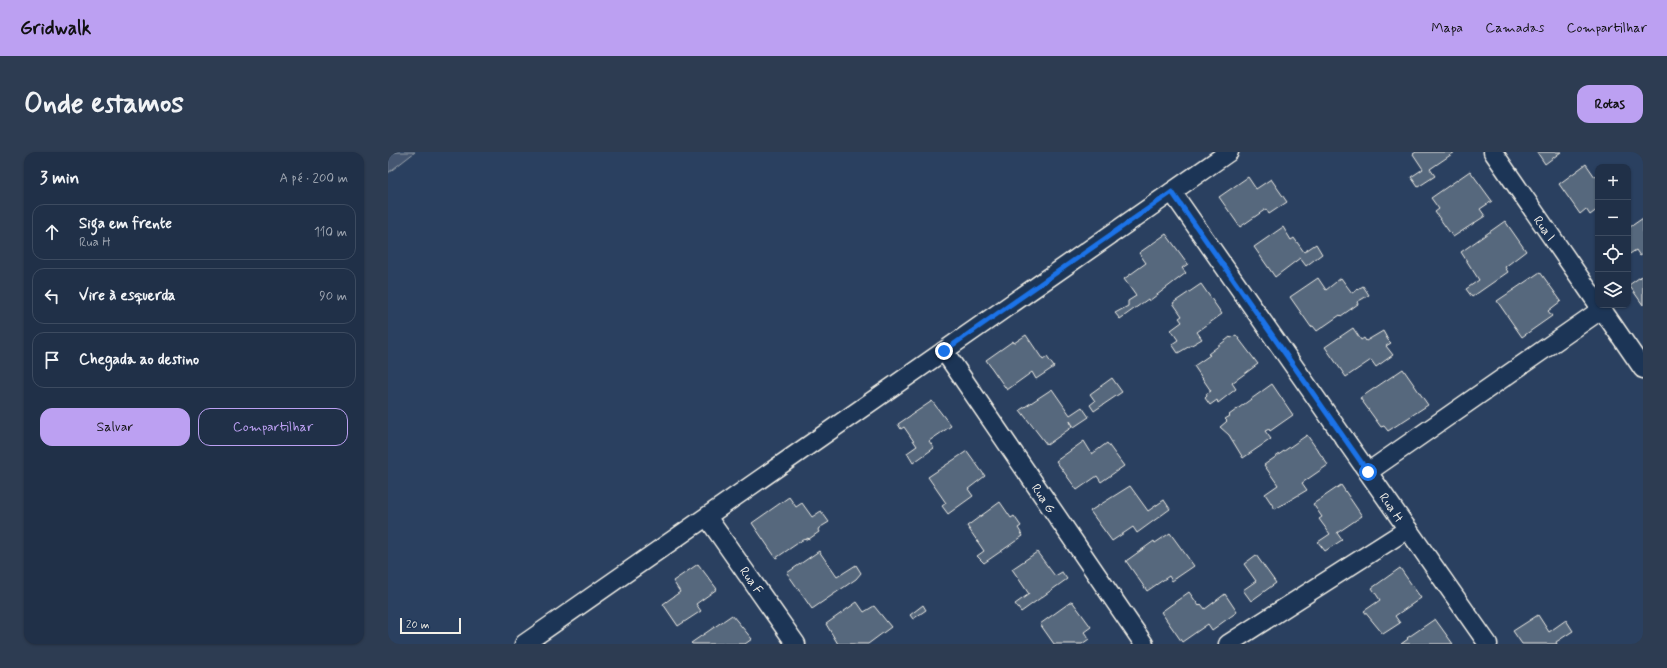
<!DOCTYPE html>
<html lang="pt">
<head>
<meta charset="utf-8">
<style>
  :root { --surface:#203048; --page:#2d3c52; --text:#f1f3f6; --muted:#a2a9b4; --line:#3d4b60; --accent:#bca0f2 }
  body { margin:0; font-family:Mynerve,sans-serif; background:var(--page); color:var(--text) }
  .controls { position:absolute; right:12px; top:12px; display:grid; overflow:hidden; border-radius:8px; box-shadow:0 1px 3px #0004 }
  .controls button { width:36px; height:36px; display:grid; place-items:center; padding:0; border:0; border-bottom:1px solid var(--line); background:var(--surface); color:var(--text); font:20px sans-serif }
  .scale { position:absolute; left:12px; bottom:10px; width:61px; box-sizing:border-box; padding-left:4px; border:2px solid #f4f1e8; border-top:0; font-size:11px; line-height:14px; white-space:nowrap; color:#f4f1e8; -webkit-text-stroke:3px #1d3557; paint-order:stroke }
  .stop { position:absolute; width:12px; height:12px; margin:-9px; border:3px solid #1a73e8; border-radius:50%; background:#fff }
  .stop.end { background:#1a73e8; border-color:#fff; box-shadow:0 1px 4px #0008 }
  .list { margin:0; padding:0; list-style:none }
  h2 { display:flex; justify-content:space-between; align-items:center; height:52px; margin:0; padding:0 16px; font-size:17px }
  h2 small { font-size:13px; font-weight:400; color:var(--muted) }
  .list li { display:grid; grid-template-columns:26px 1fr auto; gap:12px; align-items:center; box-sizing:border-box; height:56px; margin:0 8px 8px; padding:0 8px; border:1px solid var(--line); border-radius:12px }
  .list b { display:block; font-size:15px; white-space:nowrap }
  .list p { margin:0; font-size:13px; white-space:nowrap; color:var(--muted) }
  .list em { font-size:13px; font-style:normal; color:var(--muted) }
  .actions { display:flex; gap:8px; padding:12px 16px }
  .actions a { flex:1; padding:9px 0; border:1px solid var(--accent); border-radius:12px; text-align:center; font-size:14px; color:var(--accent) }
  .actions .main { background:var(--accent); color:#111 }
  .icon { flex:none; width:22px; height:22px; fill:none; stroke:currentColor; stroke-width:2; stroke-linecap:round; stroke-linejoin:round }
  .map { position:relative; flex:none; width:1255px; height:492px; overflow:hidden; border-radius:12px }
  header { display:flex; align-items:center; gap:24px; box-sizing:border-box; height:56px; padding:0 20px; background:var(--accent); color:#111 }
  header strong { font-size:19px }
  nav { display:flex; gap:22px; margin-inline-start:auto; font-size:14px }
  .intro { display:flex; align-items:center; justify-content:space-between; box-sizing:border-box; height:96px; padding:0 24px }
  h1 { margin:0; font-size:28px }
  .button { padding:10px 18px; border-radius:12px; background:var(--accent); color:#111; font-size:14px; font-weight:700 }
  main { display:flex; gap:24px; padding:0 24px }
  aside { flex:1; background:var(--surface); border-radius:12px; box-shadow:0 1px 3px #0004 }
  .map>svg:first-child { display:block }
  .green { fill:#445771; stroke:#9ca4ac }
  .building { fill:#56677d; stroke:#f4f1e8 }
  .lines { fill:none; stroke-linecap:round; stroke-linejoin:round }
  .street-casing { stroke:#f4f1e8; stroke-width:21 }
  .street { stroke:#1d3557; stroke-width:18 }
  .route { stroke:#1a73e8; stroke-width:5 }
  .labels { text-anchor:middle; stroke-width:3; stroke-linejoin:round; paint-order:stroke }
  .street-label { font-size:13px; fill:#f4f1e8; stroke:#1d3557 }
</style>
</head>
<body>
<header>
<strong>Gridwalk</strong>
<nav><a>Mapa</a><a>Camadas</a><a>Compartilhar</a></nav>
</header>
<div class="intro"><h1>Onde estamos</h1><a class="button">Rotas</a></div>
<main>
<aside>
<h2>3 min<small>A pé · 200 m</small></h2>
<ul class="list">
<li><svg class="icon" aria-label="ahead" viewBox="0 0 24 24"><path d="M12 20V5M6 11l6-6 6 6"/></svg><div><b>Siga em frente</b><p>Rua H</p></div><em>110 m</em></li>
<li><svg class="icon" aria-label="left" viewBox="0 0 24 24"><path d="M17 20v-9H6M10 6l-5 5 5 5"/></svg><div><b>Vire à esquerda</b></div><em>90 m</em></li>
<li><svg class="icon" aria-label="arrive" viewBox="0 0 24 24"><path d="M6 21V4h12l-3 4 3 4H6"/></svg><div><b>Chegada ao destino</b></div></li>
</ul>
<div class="actions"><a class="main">Salvar</a><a>Compartilhar</a></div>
</aside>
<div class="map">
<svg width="1255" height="492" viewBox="0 0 1255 492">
  <rect width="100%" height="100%" fill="#2a4060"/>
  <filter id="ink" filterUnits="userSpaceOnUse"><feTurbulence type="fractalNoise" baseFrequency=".025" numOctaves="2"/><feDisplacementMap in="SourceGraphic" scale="8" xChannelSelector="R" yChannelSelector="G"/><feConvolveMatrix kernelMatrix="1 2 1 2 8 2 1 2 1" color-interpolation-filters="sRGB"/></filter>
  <g filter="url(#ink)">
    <polygon class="green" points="0,0 27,0 0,21"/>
    <g class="building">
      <polygon points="1028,0 1067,0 1042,17 1047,24 1030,35 1023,25 1035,17 1025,2"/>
      <polygon points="1149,0 1173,0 1157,12"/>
      <polygon points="1198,12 1207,25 1210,23 1210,57 1202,63 1198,57 1192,62 1171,32"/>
      <polygon points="1082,19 1104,49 1092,57 1097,64 1065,85 1047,60 1051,57 1043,46"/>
      <polygon points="860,25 868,37 883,27 899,50 881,62 878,57 852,75 831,45"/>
      <polygon points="1255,66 1255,102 1252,104 1248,98 1240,103 1240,72 1242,75"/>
      <polygon points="1117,69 1138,99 1117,115 1120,120 1084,145 1078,137 1091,128 1073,100"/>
      <polygon points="895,75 903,88 906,86 916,100 928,92 934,102 918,114 912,106 887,125 866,95"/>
      <polygon points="778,82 800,112 794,116 798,121 761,149 760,147 732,167 727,161 740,154 740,149 748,144 736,127 758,111 751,101"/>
      <polygon points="1152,120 1173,149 1160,159 1164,164 1134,185 1109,149"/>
      <polygon points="1255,123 1255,153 1241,133"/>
      <polygon points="930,126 938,138 953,126 964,141 975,134 981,143 969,150 970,152 953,164 952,163 929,179 925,174 923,175 902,145"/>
      <polygon points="813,132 834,162 809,180 814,187 790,201 784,192 790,188 783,178 794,170 791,166 794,164 785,151"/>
      <polygon points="965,176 973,188 976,186 978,189 995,179 1000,188 1003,191 998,194 1005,203 988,215 983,208 958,225 937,195"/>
      <polygon points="638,183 655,208 659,205 666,215 648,227 644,220 619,238 598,208 625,189 626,191"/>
      <polygon points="848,183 870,212 844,231 848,237 830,251 829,248 822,253 817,246 819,244 818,242 823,239 806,214 822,203 820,202 842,185 843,186"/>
      <polygon points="1015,217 1040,253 1000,279 996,274 993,275 972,246"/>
      <polygon points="724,226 734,240 706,259 702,253 707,249 702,242"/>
      <polygon points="884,232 905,263 882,279 881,277 877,279 883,287 855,306 841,283 832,275 838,270 839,269 837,267 842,264 841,263"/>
      <polygon points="664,237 682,263 694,255 701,265 686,275 682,269 684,275 659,293 632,258"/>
      <polygon points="544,249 563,274 541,289 546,296 525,311 519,301 529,294 516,275 513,277 510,272"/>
      <polygon points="919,283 940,313 914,331 919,338 887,357 877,342 890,333 876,313"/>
      <polygon points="696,289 704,302 719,291 736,314 713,330 709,324 689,338 668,309"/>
      <polygon points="579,299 597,324 580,337 585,344 560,362 554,354 558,351 540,325"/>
      <polygon points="953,333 974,364 949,381 954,388 937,399 930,390 942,382 931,367 934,365 925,352"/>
      <polygon points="742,334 760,359 776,348 782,357 749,381 745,375 724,389 702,359"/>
      <polygon points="401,345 408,355 414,351 424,365 433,359 441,370 431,376 430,378 431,380 421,387 420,386 417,388 416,387 388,406 364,371"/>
      <polygon points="612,350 623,366 626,364 633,374 630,376 635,384 596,411 589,404 596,399 579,374"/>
      <polygon points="782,381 806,414 784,429 781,424 759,439 738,409 766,389 767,391"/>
      <polygon points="431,399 449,425 468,413 473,421 468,427 424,457 399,421"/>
      <polygon points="649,400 667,424 674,420 679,427 633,460 627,452 641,442 624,417"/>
      <polygon points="868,403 888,431 863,449 855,438 868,429 856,412"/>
      <polygon points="310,412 329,437 308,452 313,459 290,474 275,452 292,440 285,429"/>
      <polygon points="1012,416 1033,446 1007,464 1012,471 995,482 976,459 992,448 984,436"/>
      <polygon points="801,440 811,454 813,452 817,457 837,442 849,460 824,478 820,472 794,490 773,460"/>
      <polygon points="684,449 703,475 696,480 701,487 694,492 666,492 652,472"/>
      <polygon points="469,450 476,460 486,454 503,475 480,492 450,492 438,472"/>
      <polygon points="535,453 538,458 525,467 522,463"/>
      <polygon points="344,463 364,487 357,492 304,492 303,491"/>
      <polygon points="1150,463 1161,480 1178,468 1185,479 1168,490 1169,492 1134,492 1125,479"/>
      <polygon points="1047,467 1065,492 1013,492 1020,487 1019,486"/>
    </g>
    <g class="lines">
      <g class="street-casing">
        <g id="street">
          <polyline points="1105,0 1210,152"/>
          <polyline points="784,40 1100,492"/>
          <polyline points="1211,153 1255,217"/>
          <polyline points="556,199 756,492"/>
          <polyline points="980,320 1214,157"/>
          <polyline points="319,365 408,492"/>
          <polyline points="136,492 841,0"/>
          <polyline points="840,492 1020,377"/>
        </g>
      </g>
      <use href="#street" class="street"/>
    </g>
  </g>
  <g class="lines" filter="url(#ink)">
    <polyline class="route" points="556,199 784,40 980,320"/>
  </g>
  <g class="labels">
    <g class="street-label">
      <text transform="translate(1157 76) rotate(55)" y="5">Rua I</text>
      <text transform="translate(656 346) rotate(56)" y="5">Rua G</text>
      <text transform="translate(1004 355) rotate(55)" y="5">Rua H</text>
      <text transform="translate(364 428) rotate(55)" y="5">Rua F</text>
    </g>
  </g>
</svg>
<div class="controls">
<button>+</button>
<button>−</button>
<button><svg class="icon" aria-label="locate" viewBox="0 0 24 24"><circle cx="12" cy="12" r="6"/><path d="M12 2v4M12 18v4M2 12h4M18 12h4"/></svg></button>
<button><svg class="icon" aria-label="layers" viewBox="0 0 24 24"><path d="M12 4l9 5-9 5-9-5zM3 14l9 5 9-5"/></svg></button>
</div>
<div class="scale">20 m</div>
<div class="stop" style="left:980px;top:320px"></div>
<div class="stop end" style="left:556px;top:199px"></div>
</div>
</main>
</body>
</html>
